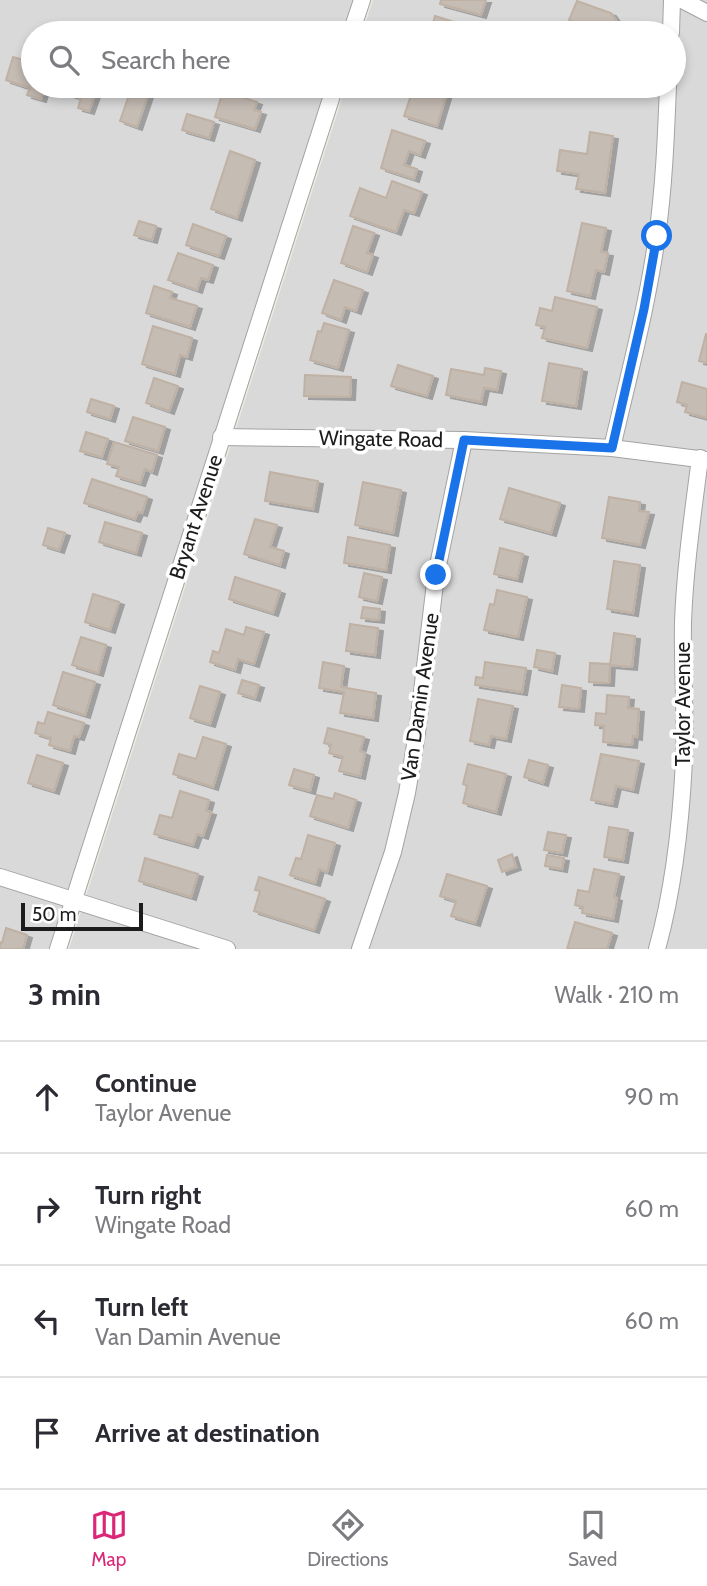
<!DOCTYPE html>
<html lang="en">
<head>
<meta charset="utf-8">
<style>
  :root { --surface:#fff; --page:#f2f2f3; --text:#2b2b33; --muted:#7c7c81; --line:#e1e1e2; --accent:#db2777 }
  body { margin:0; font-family:Cabin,sans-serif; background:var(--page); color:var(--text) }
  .scale { position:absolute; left:21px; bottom:18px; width:122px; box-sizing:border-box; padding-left:7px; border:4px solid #1c1c1c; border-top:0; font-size:19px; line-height:24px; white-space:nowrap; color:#1c1c1c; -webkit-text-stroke:5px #fff; paint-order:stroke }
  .stop { position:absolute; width:21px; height:21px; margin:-16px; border:5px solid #1a73e8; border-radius:50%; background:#fff }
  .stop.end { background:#1a73e8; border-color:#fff; box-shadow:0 2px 7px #0008 }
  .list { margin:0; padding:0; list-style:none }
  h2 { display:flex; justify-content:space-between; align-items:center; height:91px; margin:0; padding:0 28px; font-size:30px }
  h2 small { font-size:23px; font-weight:400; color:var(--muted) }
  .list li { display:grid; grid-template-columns:46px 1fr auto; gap:21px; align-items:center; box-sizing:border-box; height:112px; padding:0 28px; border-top:2px solid var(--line) }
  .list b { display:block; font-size:26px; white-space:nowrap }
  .list p { margin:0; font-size:23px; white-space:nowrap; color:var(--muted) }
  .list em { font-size:23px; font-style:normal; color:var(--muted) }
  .icon { flex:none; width:38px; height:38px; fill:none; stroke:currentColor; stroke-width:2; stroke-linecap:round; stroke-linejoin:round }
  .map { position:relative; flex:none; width:707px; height:949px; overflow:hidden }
  .search { position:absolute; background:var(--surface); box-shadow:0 4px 10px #0003; left:21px; right:21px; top:21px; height:77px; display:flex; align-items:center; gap:18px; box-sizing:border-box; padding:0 24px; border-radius:38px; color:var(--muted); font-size:26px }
  .sheet { height:539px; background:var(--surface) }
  nav { display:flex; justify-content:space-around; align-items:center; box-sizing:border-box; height:98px; border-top:2px solid var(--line); background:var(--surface); font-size:19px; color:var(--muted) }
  nav a { display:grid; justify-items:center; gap:4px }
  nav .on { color:var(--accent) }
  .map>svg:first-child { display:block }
  .residential { fill:#dad9d9 }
  .building { fill:#c5bcb4; stroke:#bfb1a3; stroke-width:2; filter:url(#shadow) }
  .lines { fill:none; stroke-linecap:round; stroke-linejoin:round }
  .minor-casing { stroke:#a3a3a3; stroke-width:18 }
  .minor { stroke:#fff; stroke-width:16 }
  .route { stroke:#1a73e8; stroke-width:9 }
  .labels { text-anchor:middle; stroke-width:7; stroke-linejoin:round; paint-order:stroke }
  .street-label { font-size:21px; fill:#1c1c1c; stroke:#fff }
</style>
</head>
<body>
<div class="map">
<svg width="707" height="949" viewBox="0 0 707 949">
  <defs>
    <filter id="shadow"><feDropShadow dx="5" dy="3" stdDeviation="0" flood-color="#0004"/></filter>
  </defs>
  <rect width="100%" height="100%" fill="#eeeae1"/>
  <g class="residential">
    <polygon points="0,0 358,0 348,33 33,33 33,86 331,86 51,949 0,949"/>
    <polygon points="373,0 707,0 707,949 69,949 346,86 674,86 674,33 362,33"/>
  </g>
  <g class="building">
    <polygon points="441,0 486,0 481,15 440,4"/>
    <polygon points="577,1 611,13 625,33 595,33 592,29 569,20"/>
    <polygon points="435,16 457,23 454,33 430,33"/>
    <polygon points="269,24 293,33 266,33"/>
    <polygon points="33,51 33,86 45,86 41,99 27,95 30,88 6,80 13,57 30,62"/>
    <polygon points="54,86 98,86 89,111 78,108 81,98 53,89"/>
    <polygon points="117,86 151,86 137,127 120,121 129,95 116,90"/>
    <polygon points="402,86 449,86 437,126 404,116 411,95 400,91"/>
    <polygon points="223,91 257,102 254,110 261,112 255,129 215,117"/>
    <polygon points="187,114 214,122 209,138 182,130"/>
    <polygon points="392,130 425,141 420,155 409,151 404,165 417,169 414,179 381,168"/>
    <polygon points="590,132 613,136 605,193 576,189 579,174 557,171 560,150 587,154"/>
    <polygon points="230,151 255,160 237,218 211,209"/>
    <polygon points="392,181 422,192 414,213 404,210 396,232 350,216 360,188 386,198"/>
    <polygon points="139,221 156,226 152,240 134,235"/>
    <polygon points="582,223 606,228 601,252 608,253 604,272 596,270 590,296 567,291"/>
    <polygon points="193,224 226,236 219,256 186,245"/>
    <polygon points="353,226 374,233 367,253 373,255 367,272 341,263"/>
    <polygon points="178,253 213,265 208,280 201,278 197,290 168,280"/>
    <polygon points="334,280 363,290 356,311 345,307 341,320 322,313"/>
    <polygon points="154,286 172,292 170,298 197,306 190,327 146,313"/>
    <polygon points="555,297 597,307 587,348 542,338 545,327 536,325 540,308 552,311"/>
    <polygon points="324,323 349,330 338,368 310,360 318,331 321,332"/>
    <polygon points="153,326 192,338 187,357 180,355 175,374 142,364"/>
    <polygon points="706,334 707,334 707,363 699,361"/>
    <polygon points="549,363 582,369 576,406 542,401"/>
    <polygon points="398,365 433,376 427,396 391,386"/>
    <polygon points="485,368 501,371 497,390 484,388 481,402 446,395 451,369 484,375"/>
    <polygon points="305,375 351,377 350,397 304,396"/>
    <polygon points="154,378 178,386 169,411 146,403"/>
    <polygon points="682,382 707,389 707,418 685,412 687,405 677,402"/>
    <polygon points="91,399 114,406 110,419 87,412"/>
    <polygon points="133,417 165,427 158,451 125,441"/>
    <polygon points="86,432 108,439 102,457 80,451"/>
    <polygon points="114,442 157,455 152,472 145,469 140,483 116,476 119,467 107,464"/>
    <polygon points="270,472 318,481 313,509 265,501"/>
    <polygon points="92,479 147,497 142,513 138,512 135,519 84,503"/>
    <polygon points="363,482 401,490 393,533 355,525"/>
    <polygon points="509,488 560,503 551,533 500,519"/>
    <polygon points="609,497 640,502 639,511 649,512 640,545 602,538"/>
    <polygon points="255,519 277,525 270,547 284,551 280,565 244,554"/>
    <polygon points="105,522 142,533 136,553 99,542"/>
    <polygon points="48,528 65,533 59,550 43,545"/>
    <polygon points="348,537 390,545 386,570 344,563"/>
    <polygon points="500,548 523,554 517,579 494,574"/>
    <polygon points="614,561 640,565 633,613 607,609"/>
    <polygon points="364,573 382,577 377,601 359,597"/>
    <polygon points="235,577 280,591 273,613 229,599"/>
    <polygon points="497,590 527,597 518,637 484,630 490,604 494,605"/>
    <polygon points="93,594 119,602 110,630 85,622"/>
    <polygon points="363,607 380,609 379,620 361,618"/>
    <polygon points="350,624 378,628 375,655 346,651"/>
    <polygon points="246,627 264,632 254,664 238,659 235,670 210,662 213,651 219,653 226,629 244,635"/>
    <polygon points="614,633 635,636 632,667 610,665"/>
    <polygon points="81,637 106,645 98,673 72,665"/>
    <polygon points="537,650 555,653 552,671 534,667"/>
    <polygon points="323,662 344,666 341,687 376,693 373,718 340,713 344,692 319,688"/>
    <polygon points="485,662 526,668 522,692 475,685 476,677 483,678"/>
    <polygon points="590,663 610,664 609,683 589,682"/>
    <polygon points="63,672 95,682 85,715 53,705"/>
    <polygon points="242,680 259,685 255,698 238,693"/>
    <polygon points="562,685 581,688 579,709 559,707"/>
    <polygon points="200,686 220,692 210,724 190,718"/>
    <polygon points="607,695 629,697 628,708 639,709 637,737 633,736 632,745 603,742 604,726 595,725 596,713 606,714"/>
    <polygon points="478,699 513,706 506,739 491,736 489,745 470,741"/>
    <polygon points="48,712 84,723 79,737 74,736 70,751 49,745 51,738 35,733 38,722 44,724"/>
    <polygon points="328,728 364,737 360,751 365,753 360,776 339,771 343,757 329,753 331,745 324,743"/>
    <polygon points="203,737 226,744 213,787 173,774 179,754 196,759"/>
    <polygon points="601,754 639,761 633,790 616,786 612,804 591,800"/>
    <polygon points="37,755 63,763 54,791 28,783"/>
    <polygon points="529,760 548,765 543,783 524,777"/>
    <polygon points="468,764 506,774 496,812 463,803 467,786 463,784"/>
    <polygon points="294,769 314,775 310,791 289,785"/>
    <polygon points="180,791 209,800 206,811 211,812 203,836 197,834 193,845 154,834 160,815 172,818"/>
    <polygon points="335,793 356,800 348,828 310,816 317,795 333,799"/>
    <polygon points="609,827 628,830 623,860 604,857"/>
    <polygon points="548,832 566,835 562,853 544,850"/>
    <polygon points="308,835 335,843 327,872 319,869 315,883 290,875 296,858 301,859"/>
    <polygon points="512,854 516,867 502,872 498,860"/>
    <polygon points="547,855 564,858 562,869 545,866"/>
    <polygon points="145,858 198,874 191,897 139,881"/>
    <polygon points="594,869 619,874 614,897 617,898 613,919 582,913 583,907 575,905 578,890 589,892"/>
    <polygon points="447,874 487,886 475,923 451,916 456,901 440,896"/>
    <polygon points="259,877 325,899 314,930 254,911 260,891 255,890"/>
    <polygon points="575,922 612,933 607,949 567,949"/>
    <polygon points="6,928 27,935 23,949 0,949 0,942 2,943"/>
  </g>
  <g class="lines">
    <g class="minor-casing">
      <g id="minor">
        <polyline points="682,0 707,13"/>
        <polyline points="351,33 362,0"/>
        <polyline points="671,33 672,0"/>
        <polyline points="221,437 464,440 612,448 707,460"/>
        <path d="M612 448C628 378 647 308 657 236 664 187 666 136 668 86"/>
        <polyline points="0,877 227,949"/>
        <polyline points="58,949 335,86"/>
        <polyline points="360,949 393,852 407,793 417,733 436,575 464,440"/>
        <path d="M657 949C674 888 681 823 684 760 686 714 682 668 683 622 685 567 693 513 700 458"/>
      </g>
    </g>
    <use href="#minor" class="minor"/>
  </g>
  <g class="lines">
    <polyline class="route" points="436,575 464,440 612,448 644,309 657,236"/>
  </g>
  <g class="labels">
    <g class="street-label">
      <text transform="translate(381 439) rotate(1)" y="7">Wingate Road</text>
      <text transform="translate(196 517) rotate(-72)" y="7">Bryant Avenue</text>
      <text transform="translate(420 697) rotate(-82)" y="7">Van Damin Avenue</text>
      <text transform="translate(683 704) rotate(-90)" y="7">Taylor Avenue</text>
    </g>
  </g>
</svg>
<div class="scale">50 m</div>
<div class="stop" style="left:657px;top:236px"></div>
<div class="stop end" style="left:436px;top:575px"></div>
<div class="search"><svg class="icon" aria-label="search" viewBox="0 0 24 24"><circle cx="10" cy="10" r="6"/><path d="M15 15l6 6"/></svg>Search here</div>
</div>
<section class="sheet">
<h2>3 min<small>Walk · 210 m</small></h2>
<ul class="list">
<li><svg class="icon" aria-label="ahead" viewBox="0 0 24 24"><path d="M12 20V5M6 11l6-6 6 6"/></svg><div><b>Continue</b><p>Taylor Avenue</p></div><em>90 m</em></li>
<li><svg class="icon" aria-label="right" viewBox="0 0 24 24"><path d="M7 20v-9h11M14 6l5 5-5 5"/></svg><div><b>Turn right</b><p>Wingate Road</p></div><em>60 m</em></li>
<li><svg class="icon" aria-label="left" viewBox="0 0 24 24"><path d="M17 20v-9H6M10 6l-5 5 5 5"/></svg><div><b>Turn left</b><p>Van Damin Avenue</p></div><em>60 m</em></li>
<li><svg class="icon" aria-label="arrive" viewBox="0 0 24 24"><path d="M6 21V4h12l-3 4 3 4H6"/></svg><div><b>Arrive at destination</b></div></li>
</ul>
</section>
<nav>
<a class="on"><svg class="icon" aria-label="map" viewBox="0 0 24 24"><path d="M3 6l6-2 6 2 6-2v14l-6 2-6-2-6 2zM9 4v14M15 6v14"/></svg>Map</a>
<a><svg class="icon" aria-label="directions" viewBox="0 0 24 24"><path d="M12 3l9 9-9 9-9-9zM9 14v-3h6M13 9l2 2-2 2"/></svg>Directions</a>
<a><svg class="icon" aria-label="saved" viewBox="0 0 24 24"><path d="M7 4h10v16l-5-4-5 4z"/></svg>Saved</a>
</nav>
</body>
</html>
